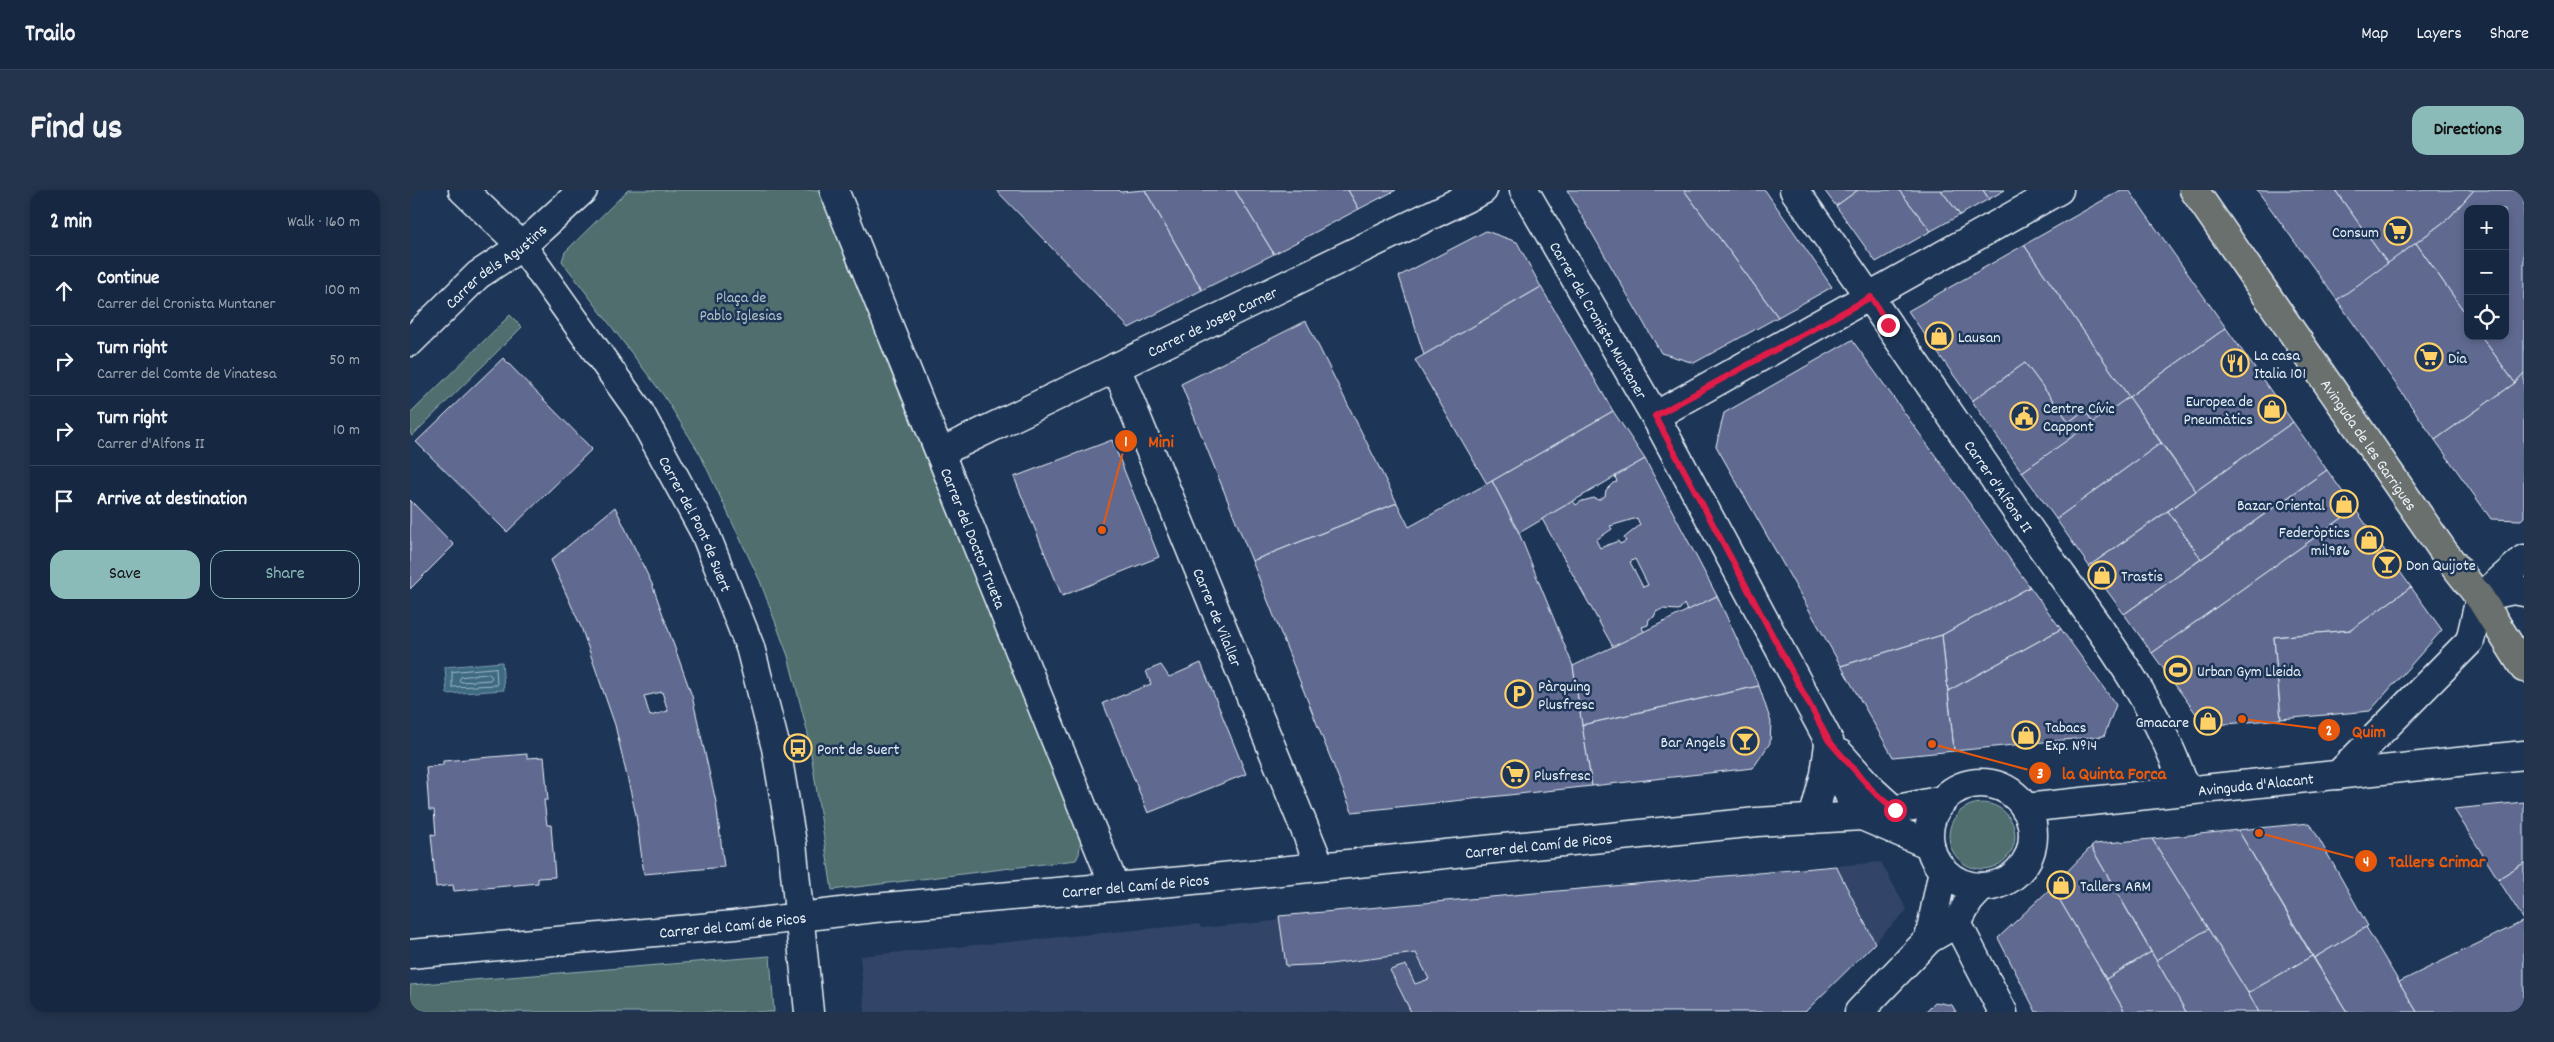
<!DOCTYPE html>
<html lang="en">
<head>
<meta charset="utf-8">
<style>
  :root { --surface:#162841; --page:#23344c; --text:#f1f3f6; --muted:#9ea6b1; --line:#35445a; --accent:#8bbbb9 }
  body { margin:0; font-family:Dekko,sans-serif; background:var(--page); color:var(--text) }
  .controls { position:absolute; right:15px; top:15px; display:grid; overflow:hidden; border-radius:10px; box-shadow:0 2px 8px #0003 }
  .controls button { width:45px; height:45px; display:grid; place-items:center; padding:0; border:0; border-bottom:1px solid var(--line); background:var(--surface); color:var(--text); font:25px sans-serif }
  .stop { position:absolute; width:15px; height:15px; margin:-11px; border:4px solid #e11d48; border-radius:50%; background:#fff }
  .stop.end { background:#e11d48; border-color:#fff; box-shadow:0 1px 5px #0008 }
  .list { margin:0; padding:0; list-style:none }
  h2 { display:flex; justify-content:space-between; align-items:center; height:65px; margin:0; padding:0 20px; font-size:21px }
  h2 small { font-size:16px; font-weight:400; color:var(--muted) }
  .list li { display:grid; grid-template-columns:32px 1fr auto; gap:15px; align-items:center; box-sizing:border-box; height:70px; padding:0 20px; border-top:1px solid var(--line) }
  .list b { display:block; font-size:19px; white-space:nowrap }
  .list p { margin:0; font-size:16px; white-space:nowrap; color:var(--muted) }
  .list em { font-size:16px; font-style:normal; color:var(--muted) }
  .actions { display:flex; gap:10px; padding:15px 20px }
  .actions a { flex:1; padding:11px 0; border:1px solid var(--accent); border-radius:15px; text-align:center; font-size:18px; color:var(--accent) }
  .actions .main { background:var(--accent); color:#111 }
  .icon { flex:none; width:28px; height:28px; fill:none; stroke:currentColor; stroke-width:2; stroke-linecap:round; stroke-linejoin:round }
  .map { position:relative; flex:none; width:2114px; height:822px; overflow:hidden; border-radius:15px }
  header { display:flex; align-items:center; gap:30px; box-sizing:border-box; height:70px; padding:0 25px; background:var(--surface); border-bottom:1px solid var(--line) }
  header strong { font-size:24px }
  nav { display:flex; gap:28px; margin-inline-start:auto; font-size:18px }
  .intro { display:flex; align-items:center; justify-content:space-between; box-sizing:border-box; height:120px; padding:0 30px }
  h1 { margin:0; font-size:35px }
  .button { padding:12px 22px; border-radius:15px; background:var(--accent); color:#111; font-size:18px; font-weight:700 }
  main { display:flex; gap:30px; padding:0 30px }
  aside { flex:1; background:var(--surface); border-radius:15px; box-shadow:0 2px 8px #0003 }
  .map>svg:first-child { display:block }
  .built { fill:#314568 }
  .green { fill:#4f6e6d; stroke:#9cb0b2 }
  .water { fill:#3c6981; stroke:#819fb1 }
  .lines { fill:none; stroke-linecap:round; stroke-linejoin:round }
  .shore { stroke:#a3bbc8; stroke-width:1 }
  .building { fill:#606a91; stroke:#e8f1f8; fill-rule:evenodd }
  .minor-casing { stroke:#e8f1f8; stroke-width:31 }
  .major-casing { stroke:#e8f1f8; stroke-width:31 }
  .minor { stroke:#1d3557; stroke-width:28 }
  .major { stroke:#6b706d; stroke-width:28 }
  .route { stroke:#e11d48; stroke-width:6 }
  .labels { text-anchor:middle; stroke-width:5; stroke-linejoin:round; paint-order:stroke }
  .poi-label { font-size:16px; fill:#e8f1f8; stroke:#1d3557; text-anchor:start }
  .street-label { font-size:16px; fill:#e8f1f8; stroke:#1d3557 }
  .park-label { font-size:16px; fill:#b2c3c7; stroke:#1d3557 }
  .leader { fill:none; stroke:#e8590c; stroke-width:2 }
  .callout-dot { fill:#e8590c; stroke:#1d3557; stroke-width:2 }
  .mark-label { font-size:15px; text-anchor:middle; font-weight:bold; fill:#fff }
  .callout-label { font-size:18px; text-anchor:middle; font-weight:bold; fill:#e8590c; stroke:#1d3557; stroke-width:5; stroke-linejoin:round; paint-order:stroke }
</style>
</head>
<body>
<header>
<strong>Trailo</strong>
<nav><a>Map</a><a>Layers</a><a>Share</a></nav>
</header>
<div class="intro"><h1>Find us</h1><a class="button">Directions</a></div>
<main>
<aside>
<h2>2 min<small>Walk · 160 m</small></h2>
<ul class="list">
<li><svg class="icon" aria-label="ahead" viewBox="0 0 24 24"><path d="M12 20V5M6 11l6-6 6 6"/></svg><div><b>Continue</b><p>Carrer del Cronista Muntaner</p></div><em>100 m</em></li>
<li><svg class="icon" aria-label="right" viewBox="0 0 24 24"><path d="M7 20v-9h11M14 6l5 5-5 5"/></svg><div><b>Turn right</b><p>Carrer del Comte de Vinatesa</p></div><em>50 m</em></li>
<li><svg class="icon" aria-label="right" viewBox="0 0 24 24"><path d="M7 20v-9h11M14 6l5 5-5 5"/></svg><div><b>Turn right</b><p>Carrer d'Alfons II</p></div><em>10 m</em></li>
<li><svg class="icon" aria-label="arrive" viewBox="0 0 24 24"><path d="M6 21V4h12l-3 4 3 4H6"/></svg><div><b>Arrive at destination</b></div></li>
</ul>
<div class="actions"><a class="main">Save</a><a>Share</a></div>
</aside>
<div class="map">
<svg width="2114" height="822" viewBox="0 0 2114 822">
  <rect width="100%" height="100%" fill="#1d3557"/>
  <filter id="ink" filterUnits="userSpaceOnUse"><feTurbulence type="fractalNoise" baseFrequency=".02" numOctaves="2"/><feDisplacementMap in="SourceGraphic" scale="10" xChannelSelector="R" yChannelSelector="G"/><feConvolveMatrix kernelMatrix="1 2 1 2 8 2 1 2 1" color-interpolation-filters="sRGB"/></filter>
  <g filter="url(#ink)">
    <polygon class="built" points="1471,672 1497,720 1395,822 455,822 450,766 789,734 791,738 865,731 869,726"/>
    <g class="green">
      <polygon points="218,0 411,0 484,190 671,648 669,664 666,670 422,700 398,544 378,466 350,391 290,264 254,206 152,71 155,62"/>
      <polygon points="100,125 112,137 2,246 0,243 0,224"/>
      <circle cx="1572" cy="646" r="33"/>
      <polygon points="360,766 364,822 0,822 0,795"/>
    </g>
    <polygon class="water" points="92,472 94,500 37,504 35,477"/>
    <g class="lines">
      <g class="shore">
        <polygon points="86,478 87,495 42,497 42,482"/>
        <polygon points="79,484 82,487 80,490 51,492 49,490 51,487"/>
      </g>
    </g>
    <g class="building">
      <polygon points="586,0 708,0 710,2 735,0 792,100 719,138"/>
      <polygon points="735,0 825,0 864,64 792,100"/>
      <polygon points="825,0 938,0 949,19 864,64"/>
      <polygon points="938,0 986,0 949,19"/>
      <polygon points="1157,0 1274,0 1368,127 1284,173 1251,163"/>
      <polygon points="1274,0 1355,0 1422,97 1368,127"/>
      <polygon points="1414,0 1448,0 1426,16"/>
      <polygon points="1448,0 1489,0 1521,41 1466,72 1426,16"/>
      <polygon points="1489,0 1531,0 1550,25 1521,41"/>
      <polygon points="1531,0 1573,0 1579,9 1550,25"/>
      <polygon points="1573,0 1595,0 1579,9"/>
      <polygon points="1711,0 1719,0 1816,138 1719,207 1614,55"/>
      <polygon points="1847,0 1925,0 1978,74 1927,110"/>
      <polygon points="1925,0 2064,0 2039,28 1978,74"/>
      <polygon points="2064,0 2114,0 2114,183 2105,193 2071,146 2095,146 2095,19 2058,19 2058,127 2006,53 2039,28"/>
      <polygon points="1076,41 1107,52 1131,97 1014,165 989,86"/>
      <polygon points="2006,53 2058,127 2058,146 2071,146 2105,193 2025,250 1927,110"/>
      <polygon points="1614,55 1719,207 1683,233 1675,220 1659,232 1615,173 1562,211 1498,121"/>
      <polygon points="1131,97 1203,221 1077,294 1005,170"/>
      <polygon points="896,131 987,313 842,371 771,194"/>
      <polygon points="1816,138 1883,232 1786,301 1719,207"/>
      <polygon points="1442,150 1620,397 1532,445 1431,476 1306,256 1314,223"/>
      <polygon points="93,168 182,259 97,342 6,252"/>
      <polygon points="1615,173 1659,232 1675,220 1683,233 1612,282 1562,211"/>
      <polygon points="2114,183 2114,327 2111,330 2081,329 2025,250 2105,193"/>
      <polygon points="1719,207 1751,253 1646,329 1612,282"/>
      <polygon points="1203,221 1235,269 1109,343 1082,291"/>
      <polygon points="1883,232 1917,280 1791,369 1758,321"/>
      <polygon points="702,250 749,367 652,406 604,287"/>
      <polygon points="1751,253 1786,301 1679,376 1646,329"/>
      <path d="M1235 269 1307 406 1277 421 1274 414 1269 420 1252 419 1246 422 1244 427 1239 429 1238 435 1232 437 1234 442 1203 457 1132 329 1163 311 1166 315 1172 311 1184 308 1188 310 1195 306 1196 300 1203 293 1207 292 1205 286ZM1227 328 1230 335 1214 348 1216 351 1210 354 1208 351 1190 358 1186 350 1202 339 1200 336ZM1225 369 1238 395 1233 397 1220 372Z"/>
      <polygon points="1917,280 1945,319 1742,463 1714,424"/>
      <polygon points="1082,291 1109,343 1163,476 1182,596 942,622 842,371 987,313 999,337"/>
      <polygon points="0,310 44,355 0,399"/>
      <path d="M205 317 242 394 282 506 306 612 314 677 234 684 226 625 205 535 171 437 141 370ZM252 502 258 521 240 526 234 506Z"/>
      <polygon points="1945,319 2001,397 1941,440 1864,447 1871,529 1795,536 1742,463"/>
      <polygon points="1758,321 1791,369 1714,424 1679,376"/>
      <polygon points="1620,397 1651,439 1538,501 1532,445"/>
      <polygon points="2001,397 2032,440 1960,521 1871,529 1864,447 1941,440"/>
      <polygon points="1307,406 1349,496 1172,535 1163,476"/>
      <polygon points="1651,439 1706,515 1694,546 1544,561 1538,501"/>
      <polygon points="1532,445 1544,561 1483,567 1431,476"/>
      <polygon points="791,473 836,584 738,623 693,513 741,494 736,481 751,475 759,487"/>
      <polygon points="1349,496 1361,532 1360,553 1343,578 1182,596 1172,535"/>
      <polygon points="117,564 117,568 134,567 138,610 134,610 137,635 141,635 145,687 128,688 128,693 44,701 43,695 26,697 21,644 26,645 24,620 19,620 16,577 33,575 33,571"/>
      <polygon points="2114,612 2114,673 2088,689 2044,619"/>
      <polygon points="1900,633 1958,736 1904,768 1828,640"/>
      <polygon points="1828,640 1902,766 1838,803 1742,649"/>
      <polygon points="1742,649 1798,739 1746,770 1681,657 1685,654"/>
      <polygon points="1681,657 1741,762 1696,789 1642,697"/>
      <polygon points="2114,673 2114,730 2088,689"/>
      <polygon points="1426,676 1465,753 1395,822 1001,822 980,780 996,775 1005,794 1019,789 1006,763 920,774 876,776 869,726"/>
      <polygon points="1642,697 1696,789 1715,822 1626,822 1588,748"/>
      <polygon points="2114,731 2114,822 2007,822 1989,792"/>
      <polygon points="1956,737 2007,822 1937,822 1904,768"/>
      <polygon points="1798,739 1838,803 1849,822 1776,822 1746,770"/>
      <polygon points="1741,762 1746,770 1776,822 1715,822 1696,789"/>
      <polygon points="1902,766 1937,822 1849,822 1838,803"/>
      <polygon points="1525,812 1542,815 1546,822 1515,822"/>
    </g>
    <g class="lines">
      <g class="minor-casing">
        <g id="minor">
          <path id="s1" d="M53 0 112 56 229 221 295 343 340 457 366 558 382 653 399 822"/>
          <path id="s2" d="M424 0 704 695"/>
          <path id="s3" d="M1114 0 1245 226 1419 551 1441 611 1452 626"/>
          <path id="s4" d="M1384 0C1465 113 1542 228 1621 342 1678 424 1745 505 1776 601"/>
          <path id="s5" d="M0 152 68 85 112 56 173 0"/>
          <path id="s6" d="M706 177 910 676"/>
          <polyline points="1245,226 1649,0"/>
          <path id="s7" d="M531 262 1073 0"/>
          <polyline points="2071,407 2103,400 2114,402"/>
          <polyline points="2070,408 2114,369"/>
          <polyline points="1430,564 1463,601 1485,621"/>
          <polyline points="1928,585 2060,451 2070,408"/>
          <circle cx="1571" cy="645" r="52"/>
          <path id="s8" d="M1615 618 2114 565"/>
          <polyline points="1452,626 1520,655"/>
          <polyline points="1403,629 1415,584 1419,554"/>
          <polyline points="1547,733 1593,822"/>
          <polyline points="1519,749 1533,680"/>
          <path id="s9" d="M0 764 324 735 464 718 773 691 1347 632 1452 626 1533 610"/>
          <polyline points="1449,822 1519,749 1547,733 1559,711 1572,697"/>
        </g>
      </g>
      <g class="major-casing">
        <g id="major">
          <path id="s10" d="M1784 0 2034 362 2070 408 2114 478"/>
        </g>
      </g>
      <use href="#minor" class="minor"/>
      <use href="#major" class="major"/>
    </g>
  </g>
  <g class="lines" filter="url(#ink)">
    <polyline class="route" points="1478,135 1461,107 1245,226 1419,551 1463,601 1485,620"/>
  </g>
  <defs>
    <g id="supermarket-ring" transform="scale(1.4375)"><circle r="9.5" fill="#1d3557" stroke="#ffd166" stroke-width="1.5"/><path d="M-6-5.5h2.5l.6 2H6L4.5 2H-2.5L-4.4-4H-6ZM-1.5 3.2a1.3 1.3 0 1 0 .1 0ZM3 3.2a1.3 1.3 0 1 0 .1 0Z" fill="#ffd166"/></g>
    <g id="shop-ring" transform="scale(1.4375)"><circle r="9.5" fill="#1d3557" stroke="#ffd166" stroke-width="1.5"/><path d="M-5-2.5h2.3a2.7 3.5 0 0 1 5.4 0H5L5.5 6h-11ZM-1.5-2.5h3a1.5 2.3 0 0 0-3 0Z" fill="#ffd166"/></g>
    <g id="restaurant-ring" transform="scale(1.4375)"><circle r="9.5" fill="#1d3557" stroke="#ffd166" stroke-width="1.5"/><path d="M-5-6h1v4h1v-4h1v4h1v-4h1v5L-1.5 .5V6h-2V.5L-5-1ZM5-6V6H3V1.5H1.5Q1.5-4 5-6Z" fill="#ffd166"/></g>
    <g id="civic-ring" transform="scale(1.4375)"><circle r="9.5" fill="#1d3557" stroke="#ffd166" stroke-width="1.5"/><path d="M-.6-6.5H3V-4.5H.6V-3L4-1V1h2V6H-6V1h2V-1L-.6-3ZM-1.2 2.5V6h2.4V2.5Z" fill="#ffd166"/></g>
    <g id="bar-ring" transform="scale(1.4375)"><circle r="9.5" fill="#1d3557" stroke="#ffd166" stroke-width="1.5"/><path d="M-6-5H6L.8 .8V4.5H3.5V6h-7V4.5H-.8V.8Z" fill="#ffd166"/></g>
    <g id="stadium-ring" transform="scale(1.4375)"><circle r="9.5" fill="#1d3557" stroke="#ffd166" stroke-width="1.5"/><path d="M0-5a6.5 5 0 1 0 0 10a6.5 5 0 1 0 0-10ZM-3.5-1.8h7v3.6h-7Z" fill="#ffd166"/></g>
    <g id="parking-ring" transform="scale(1.4375)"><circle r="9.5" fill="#1d3557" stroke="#ffd166" stroke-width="1.5"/><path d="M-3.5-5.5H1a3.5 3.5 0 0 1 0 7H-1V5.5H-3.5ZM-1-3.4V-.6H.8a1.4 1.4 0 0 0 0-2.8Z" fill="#ffd166"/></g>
    <g id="bus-ring" transform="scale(1.4375)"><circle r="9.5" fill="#1d3557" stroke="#ffd166" stroke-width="1.5"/><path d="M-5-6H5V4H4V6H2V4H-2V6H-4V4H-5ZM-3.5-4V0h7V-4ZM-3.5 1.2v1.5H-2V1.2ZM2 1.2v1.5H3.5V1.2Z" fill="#ffd166"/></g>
  </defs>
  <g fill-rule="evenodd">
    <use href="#supermarket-ring" x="1988" y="41"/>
    <use href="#shop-ring" x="1529" y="146"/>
    <use href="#supermarket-ring" x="2019" y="167"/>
    <use href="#restaurant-ring" x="1825" y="173"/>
    <use href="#shop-ring" x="1862" y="219"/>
    <use href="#civic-ring" x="1614" y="226"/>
    <use href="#shop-ring" x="1934" y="314"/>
    <use href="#shop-ring" x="1959" y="350"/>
    <use href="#bar-ring" x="1977" y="374"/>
    <use href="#shop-ring" x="1692" y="385"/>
    <use href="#stadium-ring" x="1768" y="480"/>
    <use href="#parking-ring" x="1109" y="504"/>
    <use href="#shop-ring" x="1798" y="531"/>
    <use href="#shop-ring" x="1616" y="545"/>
    <use href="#bar-ring" x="1335" y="551"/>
    <use href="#bus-ring" x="388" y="558"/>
    <use href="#supermarket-ring" x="1105" y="584"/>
    <use href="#shop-ring" x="1651" y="695"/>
  </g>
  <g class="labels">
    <g class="poi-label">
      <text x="1969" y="47" text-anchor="end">Consum</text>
      <text x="1548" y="152">Lausan</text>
      <text x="1844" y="170">La casa<tspan x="1844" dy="18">Italia 101</tspan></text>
      <text x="2038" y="173">Dia</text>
      <text x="1843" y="216" text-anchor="end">Europea de<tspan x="1843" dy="18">Pneumàtics</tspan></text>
      <text x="1633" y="223">Centre Cívic<tspan x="1633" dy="18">Cappont</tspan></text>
      <text x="1915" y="320" text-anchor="end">Bazar Oriental</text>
      <text x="1940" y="347" text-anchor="end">Federòptics<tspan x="1940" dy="18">mil986</tspan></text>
      <text x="1996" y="380">Don Quijote</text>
      <text x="1711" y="391">Trastis</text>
      <text x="1787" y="486">Urban Gym Lleida</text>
      <text x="1128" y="501">Pàrquing<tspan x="1128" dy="18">Plusfresc</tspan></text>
      <text x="1779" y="537" text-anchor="end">Gmacare</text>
      <text x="1635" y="542">Tabacs<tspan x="1635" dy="18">Exp. Nº14</tspan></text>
      <text x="1316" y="557" text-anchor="end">Bar Angels</text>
      <text x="407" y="564">Pont de Suert</text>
      <text x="1124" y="590">Plusfresc</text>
      <text x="1670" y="701">Tallers ARM</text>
    </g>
    <g class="street-label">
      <text dy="6" stroke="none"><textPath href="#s5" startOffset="115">Carrer dels Agustins</textPath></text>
      <text dy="6" stroke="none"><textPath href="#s3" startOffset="150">Carrer del Cronista Muntaner</textPath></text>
      <text dy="6" stroke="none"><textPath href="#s7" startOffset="301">Carrer de Josep Carner</textPath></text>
      <text dy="6" stroke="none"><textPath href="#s10" startOffset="309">Avinguda de les Garrigues</textPath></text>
      <text dy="6" stroke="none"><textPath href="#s4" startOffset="360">Carrer d'Alfons II</textPath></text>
      <text dy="6" stroke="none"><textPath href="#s1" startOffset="410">Carrer del Pont de Suert</textPath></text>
      <text dy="6" stroke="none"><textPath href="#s2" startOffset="375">Carrer del Doctor Trueta</textPath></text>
      <text dy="6" stroke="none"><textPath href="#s6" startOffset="270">Carrer de Vilaller</textPath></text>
      <text dy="6" stroke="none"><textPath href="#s8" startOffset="232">Avinguda d'Alacant</textPath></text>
      <text dy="6" stroke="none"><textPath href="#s9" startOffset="1134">Carrer del Camí de Picos</textPath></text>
      <text dy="6" stroke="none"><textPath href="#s9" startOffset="729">Carrer del Camí de Picos</textPath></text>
      <text dy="6" stroke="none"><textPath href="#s9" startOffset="324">Carrer del Camí de Picos</textPath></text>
    </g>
    <g class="park-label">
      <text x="331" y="112">Plaça de<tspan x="331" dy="18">Pablo Iglesias</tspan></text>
    </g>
  </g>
  <path class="leader" d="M692 340L716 251M1832 529L1919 540M1522 554L1630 583M1849 643L1956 671"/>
  <g class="callout-dot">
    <circle cx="692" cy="340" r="5"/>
    <circle cx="1832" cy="529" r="5"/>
    <circle cx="1522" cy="554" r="5"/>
    <circle cx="1849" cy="643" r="5"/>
    <circle cx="716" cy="251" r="12"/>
    <circle cx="1919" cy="540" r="12"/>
    <circle cx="1630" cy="583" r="12"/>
    <circle cx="1956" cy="671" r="12"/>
  </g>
  <g class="mark-label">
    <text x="716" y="256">1</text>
    <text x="1919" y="545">2</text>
    <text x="1630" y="588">3</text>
    <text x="1956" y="676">4</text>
  </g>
  <g class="callout-label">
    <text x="751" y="257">Mini</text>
    <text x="1959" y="547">Quim</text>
    <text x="1704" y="589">la Quinta Forca</text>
    <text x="2027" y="677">Tallers Crimar</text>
  </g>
</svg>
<div class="controls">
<button>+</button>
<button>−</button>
<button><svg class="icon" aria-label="locate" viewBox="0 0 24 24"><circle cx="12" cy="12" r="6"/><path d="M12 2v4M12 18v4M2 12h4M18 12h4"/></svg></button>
</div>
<div class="stop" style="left:1485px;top:620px"></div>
<div class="stop end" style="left:1478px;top:135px"></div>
</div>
</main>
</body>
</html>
